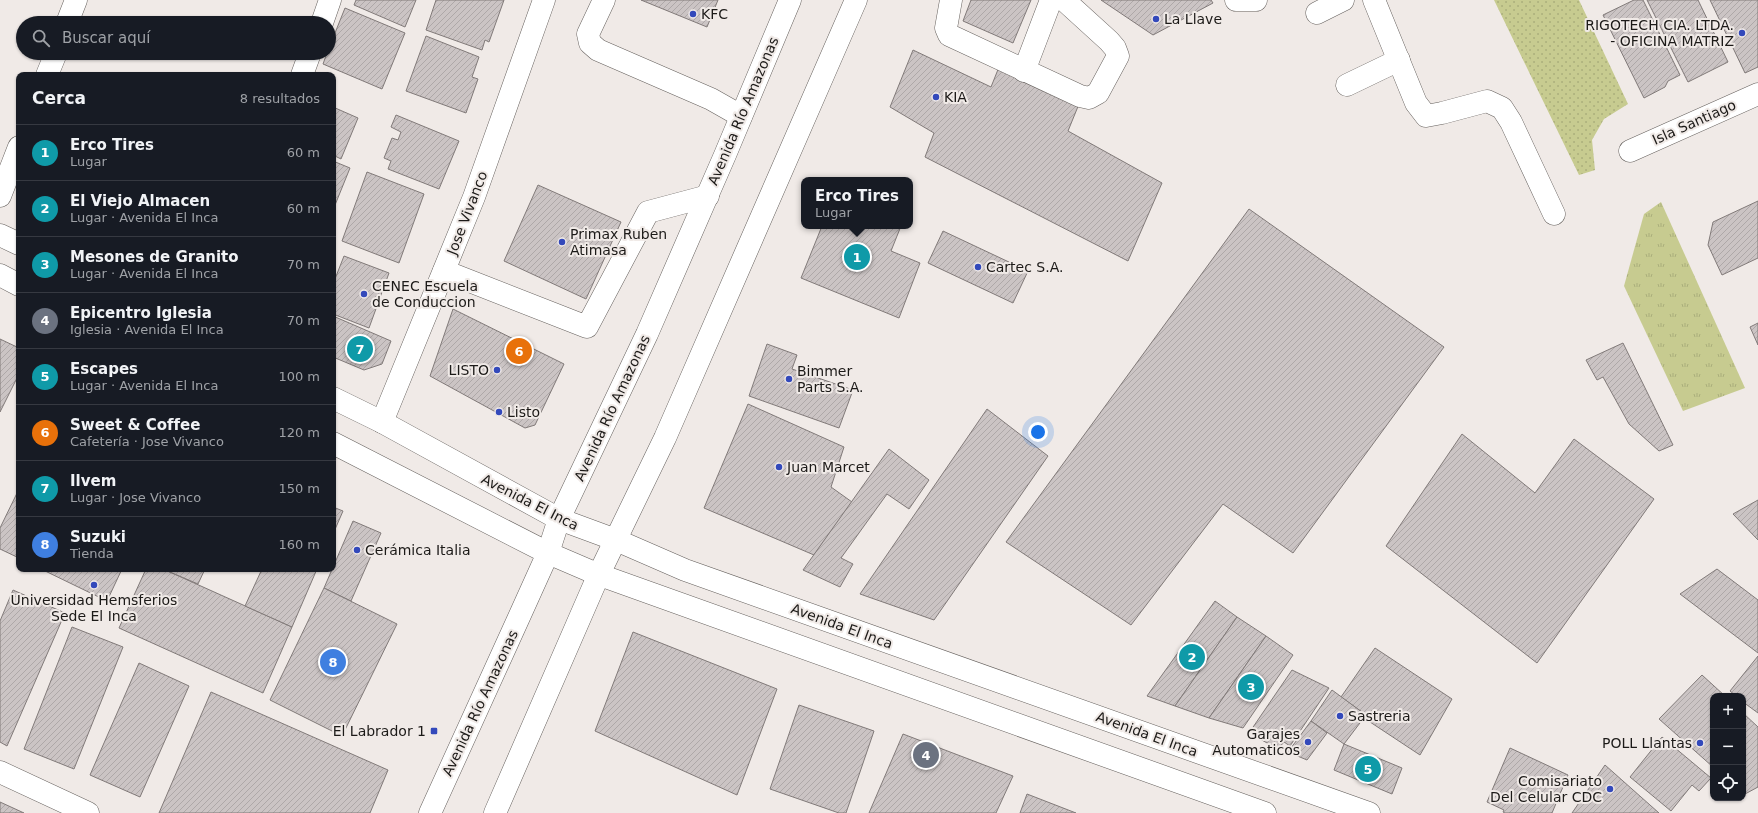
<!DOCTYPE html>
<html lang="es">
<head>
<meta charset="utf-8">
<style>
  :root { --surface:#171b24; --page:#20242c; --text:#f1f3f6; --muted:#9ea1a6; --line:#363941; --accent:#db2777 }
  body { margin:0; font-family:"DejaVu Sans",sans-serif; background:var(--page); color:var(--text) }
  .controls { position:absolute; right:12px; bottom:12px; display:grid; overflow:hidden; border-radius:8px; box-shadow:0 1px 3px #0004 }
  .controls button { width:36px; height:36px; display:grid; place-items:center; padding:0; border:0; border-bottom:1px solid var(--line); background:var(--surface); color:var(--text); font:20px sans-serif }
  .you { position:absolute; left:1038px; top:432px; width:14px; height:14px; margin:-10px; border:3px solid #fff; border-radius:50%; background:#1a73e8; box-shadow:0 0 0 6px #1a73e833 }
  .badge { display:grid; place-items:center; width:26px; height:26px; border-radius:50%; background:var(--accent); color:#fff; font-size:13px; font-weight:700 }
  .pin { position:absolute; translate:-50% -50%; border:2px solid #fff; box-shadow:0 1px 4px #0006 }
  .popup { position:absolute; left:801px; top:177px; width:112px; height:52px; box-sizing:border-box; display:grid; place-content:center; border-radius:8px; background:var(--surface); filter:drop-shadow(0 1px 3px #0005); font-size:13px; white-space:nowrap; color:var(--muted) }
  .popup b { font-size:15px; color:var(--text) }
  .popup::after { content:''; position:absolute; left:50%; top:100%; margin-left:-8px; border:8px solid transparent; border-top-color:var(--surface) }
  .list { margin:0; padding:0; list-style:none }
  h2 { display:flex; justify-content:space-between; align-items:center; height:52px; margin:0; padding:0 16px; font-size:17px }
  h2 small { font-size:13px; font-weight:400; color:var(--muted) }
  .list li { display:grid; grid-template-columns:26px 1fr auto; gap:12px; align-items:center; box-sizing:border-box; height:56px; padding:0 16px; border-top:1px solid var(--line) }
  .list b { display:block; font-size:15px; white-space:nowrap }
  .list p { margin:0; font-size:13px; white-space:nowrap; color:var(--muted) }
  .list em { font-size:13px; font-style:normal; color:var(--muted) }
  .icon { flex:none; width:22px; height:22px; fill:none; stroke:currentColor; stroke-width:2; stroke-linecap:round; stroke-linejoin:round }
  .map { position:relative; flex:none; width:1758px; height:813px; overflow:hidden }
  .search { position:absolute; background:var(--surface); box-shadow:0 1px 3px #0004; left:16px; top:16px; width:320px; height:44px; display:flex; align-items:center; gap:10px; box-sizing:border-box; padding:0 14px; border-radius:22px; color:var(--muted); font-size:15px }
  .panel { position:absolute; background:var(--surface); box-shadow:0 1px 3px #0004; left:16px; top:72px; width:320px; height:500px; border-radius:8px }
  .map>svg:first-child { display:block }
  .grass { fill:url(#grass-tufts) }
  .park { fill:url(#park-dots) }
  .building { fill:url(#building-hatch); stroke:#817a79 }
  .lines { fill:none; stroke-linecap:round; stroke-linejoin:round }
  .minor-casing { stroke:#65605d; stroke-width:23 }
  .major-casing { stroke:#65605d; stroke-width:23 }
  .minor { stroke:#fff; stroke-width:22 }
  .major { stroke:#fff; stroke-width:22 }
  .poi-dot { fill:#3349bb; stroke:#f0eae7; stroke-width:1.5 }
  .labels { text-anchor:middle; stroke-width:4; stroke-linejoin:round; paint-order:stroke }
  .poi-label { font-size:14px; fill:#1c1a18; stroke:#f0eae7; text-anchor:start }
  .street-label { font-size:14px; fill:#1c1a18; stroke:#f0eae7 }
</style>
</head>
<body>
<div class="map">
<svg width="1758" height="813" viewBox="0 0 1758 813">
  <defs>
    <pattern id="grass-tufts" width="24" height="20" patternUnits="userSpaceOnUse"><rect width="24" height="20" fill="#c7cb90"/><path d="M3 7l-1-3M5 7V3M7 7l1-3M15 17l-1-3M17 17v-4M19 17l1-3" fill="none" stroke="#aaae7b"/></pattern>
    <pattern id="park-dots" width="8" height="8" patternUnits="userSpaceOnUse"><rect width="8" height="8" fill="#c7cb90"/><path d="M2 2h.1M6 6h.1" fill="none" stroke="#aaae7b" stroke-width="1.8" stroke-linecap="round"/></pattern>
    <pattern id="building-hatch" width="6" height="6" patternUnits="userSpaceOnUse"><rect width="6" height="6" fill="#cbc4c4"/><path d="M-1 1l2-2M0 6l6-6M5 7l2-2" fill="none" stroke="#aea8a8"/></pattern>
  </defs>
  <rect width="100%" height="100%" fill="#f0eae7"/>
  <polygon class="grass" points="1661,202 1745,388 1683,411 1624,286 1644,214"/>
  <polygon class="park" points="1494,0 1579,0 1628,104 1604,119 1592,140 1595,170 1579,175"/>
  <g class="building">
    <polygon points="356,0 416,0 405,27 354,5"/>
    <polygon points="436,0 504,0 489,42 485,40 482,50 426,30"/>
    <polygon points="641,0 718,0 707,27"/>
    <polygon points="971,0 1031,0 1013,43 963,21"/>
    <polygon points="1101,0 1211,0 1213,3 1153,35"/>
    <polygon points="1634,0 1643,0 1680,75 1668,81 1665,87 1644,98 1603,15"/>
    <polygon points="1647,0 1698,0 1728,62 1688,82"/>
    <polygon points="1710,0 1758,0 1758,67 1745,73"/>
    <polygon points="345,8 405,33 382,89 323,64 327,53 329,53 329,48"/>
    <polygon points="426,36 479,57 472,77 478,79 466,113 406,91"/>
    <polygon points="913,50 991,87 999,67 1079,104 1068,131 1162,183 1128,261 925,157 934,133 890,107"/>
    <polygon points="333,107 358,118 341,159 333,155"/>
    <polygon points="396,115 459,141 439,189 388,169 391,161 384,158 392,138 398,140 401,132 391,127"/>
    <polygon points="333,161 350,168 333,210"/>
    <polygon points="367,172 424,194 399,263 342,241"/>
    <polygon points="538,185 621,222 586,299 504,261"/>
    <polygon points="1758,201 1758,258 1722,275 1708,245 1713,222"/>
    <polygon points="1249,209 1444,347 1293,553 1223,504 1131,625 1006,542"/>
    <polygon points="822,226 901,226 891,251 920,263 899,318 801,278"/>
    <polygon points="943,231 1028,271 1013,303 928,263"/>
    <polygon points="344,256 389,273 369,328 333,314 333,284"/>
    <polygon points="453,309 564,364 535,425 525,428 430,376"/>
    <polygon points="333,316 391,341 382,364 364,370 333,357"/>
    <polygon points="1758,323 1758,345 1750,327"/>
    <polygon points="0,339 19,348 19,374 0,412"/>
    <polygon points="1623,343 1673,445 1659,451 1629,424 1603,377 1597,380 1586,360"/>
    <polygon points="767,344 797,355 792,369 853,390 839,428 749,396"/>
    <polygon points="748,404 844,447 831,487 852,502 814,555 704,508"/>
    <polygon points="987,409 1048,456 934,620 860,594"/>
    <polygon points="1462,434 1535,493 1574,439 1654,499 1537,663 1386,546"/>
    <polygon points="889,449 929,480 909,509 887,494 841,558 853,564 840,587 803,570"/>
    <polygon points="19,489 19,558 0,549 0,528"/>
    <polygon points="1758,500 1758,540 1733,514"/>
    <polygon points="333,507 343,511 333,534"/>
    <polygon points="353,521 381,533 351,601 324,588"/>
    <polygon points="41,569 122,569 107,601"/>
    <polygon points="146,569 163,569 292,627 263,693 119,628"/>
    <polygon points="163,569 205,569 198,584"/>
    <polygon points="262,569 317,569 292,627 245,606"/>
    <polygon points="1717,569 1758,600 1758,653 1680,594"/>
    <polygon points="324,588 397,624 342,736 270,700"/>
    <polygon points="13,590 65,613 7,746 0,742 0,621"/>
    <polygon points="1215,601 1237,617 1175,706 1147,696"/>
    <polygon points="1237,617 1266,636 1209,718 1175,706"/>
    <polygon points="72,627 123,647 74,769 24,749"/>
    <polygon points="633,632 777,689 737,795 595,731"/>
    <polygon points="1266,636 1293,655 1243,728 1209,718"/>
    <polygon points="1375,648 1452,699 1420,755 1364,718 1366,715 1341,697"/>
    <polygon points="1758,656 1758,713 1743,702 1743,696 1736,696 1730,691"/>
    <polygon points="139,663 189,686 140,797 90,775"/>
    <polygon points="1292,670 1329,688 1290,746 1284,742 1278,749 1249,733"/>
    <polygon points="1702,675 1725,696 1713,696 1713,767 1659,719"/>
    <polygon points="1332,690 1366,715 1344,744 1311,721"/>
    <polygon points="211,692 388,770 370,813 159,813"/>
    <polygon points="799,705 874,731 846,813 839,813 770,789"/>
    <polygon points="1743,713 1758,727 1758,787 1745,794 1743,793"/>
    <polygon points="1311,721 1327,733 1307,760 1288,752"/>
    <polygon points="903,734 1013,776 996,813 869,813"/>
    <polygon points="1662,737 1711,778 1699,791 1692,785 1671,811 1630,777"/>
    <polygon points="1344,744 1402,768 1392,794 1334,770"/>
    <polygon points="1510,748 1568,775 1552,813 1505,813 1503,812 1504,810 1487,802"/>
    <polygon points="1605,765 1659,813 1572,813"/>
    <polygon points="1027,794 1076,813 1020,813"/>
    <polygon points="0,802 24,813 0,813"/>
  </g>
  <g class="lines">
    <g class="minor-casing">
      <g id="minor">
        <polyline points="604,0 588,34 590,43 598,50 711,99 741,116"/>
        <polyline points="951,0 946,28 949,35 1080,96 1089,98 1098,93 1118,56 1115,48 1109,41 1064,0"/>
        <polyline points="1236,0 1256,0"/>
        <polyline points="1374,0 1416,103 1426,116 1442,113 1487,101 1502,108 1511,122 1554,214"/>
        <polyline points="1317,13 1343,0"/>
        <polyline points="67,23 76,0"/>
        <polyline points="322,23 330,0"/>
        <polyline points="1024,71 1051,0"/>
        <polyline points="47,75 56,53"/>
        <polyline points="302,75 310,53"/>
        <polyline points="1347,85 1399,60"/>
        <polyline points="1630,151 1758,94"/>
        <polyline points="0,196 19,147"/>
        <polyline points="444,271 587,327 648,212 708,196"/>
        <polyline points="382,422 474,197 544,0"/>
        <polyline points="0,772 88,813"/>
      </g>
    </g>
    <g class="major-casing">
      <g id="major">
        <polyline points="0,235 19,244"/>
        <polyline points="0,275 19,285"/>
        <polyline points="333,398 382,422 559,519 616,540 685,570 1369,813"/>
        <polyline points="333,443 548,553 597,574 1265,813"/>
        <polyline points="430,813 520,615 548,553 559,519 647,334 725,155 790,0"/>
        <polyline points="495,813 599,574 665,438 856,0"/>
      </g>
    </g>
    <use href="#minor" class="minor"/>
    <use href="#major" class="major"/>
  </g>
  <g class="poi-dot">
    <circle cx="693" cy="14" r="4"/>
    <circle cx="1156" cy="19" r="4"/>
    <circle cx="1742" cy="33" r="4"/>
    <circle cx="936" cy="97" r="4"/>
    <circle cx="562" cy="242" r="4"/>
    <circle cx="978" cy="267" r="4"/>
    <circle cx="364" cy="294" r="4"/>
    <circle cx="497" cy="370" r="4"/>
    <circle cx="789" cy="379" r="4"/>
    <circle cx="499" cy="412" r="4"/>
    <circle cx="779" cy="467" r="4"/>
    <circle cx="357" cy="550" r="4"/>
    <circle cx="94" cy="585" r="4"/>
    <circle cx="1340" cy="716" r="4"/>
    <rect x="430" y="727" width="8" height="8" rx="2"/>
    <circle cx="1308" cy="742" r="4"/>
    <circle cx="1700" cy="743" r="4"/>
    <circle cx="1610" cy="789" r="4"/>
  </g>
  <g class="labels">
    <g class="poi-label">
      <text x="701" y="19">KFC</text>
      <text x="1164" y="24">La Llave</text>
      <text x="1734" y="30" text-anchor="end">RIGOTECH CIA. LTDA.<tspan x="1734" dy="16">- OFICINA MATRIZ</tspan></text>
      <text x="944" y="102">KIA</text>
      <text x="570" y="239">Primax Ruben<tspan x="570" dy="16">Atimasa</tspan></text>
      <text x="986" y="272">Cartec S.A.</text>
      <text x="372" y="291">CENEC Escuela<tspan x="372" dy="16">de Conduccion</tspan></text>
      <text x="489" y="375" text-anchor="end">LISTO</text>
      <text x="797" y="376">Bimmer<tspan x="797" dy="16">Parts S.A.</tspan></text>
      <text x="507" y="417">Listo</text>
      <text x="787" y="472">Juan Marcet</text>
      <text x="365" y="555">Cerámica Italia</text>
      <text x="94" y="605" text-anchor="middle">Universidad Hemsferios<tspan x="94" dy="16">Sede El Inca</tspan></text>
      <text x="1348" y="721">Sastreria</text>
      <text x="426" y="736" text-anchor="end">El Labrador 1</text>
      <text x="1300" y="739" text-anchor="end">Garajes<tspan x="1300" dy="16">Automaticos</tspan></text>
      <text x="1692" y="748" text-anchor="end">POLL Llantas</text>
      <text x="1602" y="786" text-anchor="end">Comisariato<tspan x="1602" dy="16">Del Celular CDC</tspan></text>
    </g>
    <g class="street-label">
      <text transform="translate(743 111) rotate(-67)" y="5">Avenida Río Amazonas</text>
      <text transform="translate(1694 122) rotate(-24)" y="5">Isla Santiago</text>
      <text transform="translate(467 213) rotate(-69)" y="5">Jose Vivanco</text>
      <text transform="translate(612 408) rotate(-65)" y="5">Avenida Río Amazonas</text>
      <text transform="translate(530 502) rotate(27)" y="5">Avenida El Inca</text>
      <text transform="translate(842 626) rotate(20)" y="5">Avenida El Inca</text>
      <text transform="translate(480 703) rotate(-65)" y="5">Avenida Río Amazonas</text>
      <text transform="translate(1147 734) rotate(20)" y="5">Avenida El Inca</text>
    </g>
  </g>
</svg>
<div class="controls">
<button>+</button>
<button>−</button>
<button><svg class="icon" aria-label="locate" viewBox="0 0 24 24"><circle cx="12" cy="12" r="6"/><path d="M12 2v4M12 18v4M2 12h4M18 12h4"/></svg></button>
</div>
<div class="you"></div>
<div class="pin badge" style="left:857px;top:257px;background:#0f9aa8">1</div>
<div class="popup"><b>Erco Tires</b>Lugar</div>
<div class="pin badge" style="left:1192px;top:657px;background:#0f9aa8">2</div>
<div class="pin badge" style="left:1251px;top:687px;background:#0f9aa8">3</div>
<div class="pin badge" style="left:926px;top:755px;background:#6b7280">4</div>
<div class="pin badge" style="left:1368px;top:769px;background:#0f9aa8">5</div>
<div class="pin badge" style="left:519px;top:351px;background:#e8710a">6</div>
<div class="pin badge" style="left:360px;top:349px;background:#0f9aa8">7</div>
<div class="pin badge" style="left:333px;top:662px;background:#3f7fe0">8</div>
<div class="search"><svg class="icon" aria-label="search" viewBox="0 0 24 24"><circle cx="10" cy="10" r="6"/><path d="M15 15l6 6"/></svg>Buscar aquí</div>
<section class="panel">
<h2>Cerca<small>8 resultados</small></h2>
<ul class="list">
<li><span class="badge" style="background:#0f9aa8">1</span><div><b>Erco Tires</b><p>Lugar</p></div><em>60 m</em></li>
<li><span class="badge" style="background:#0f9aa8">2</span><div><b>El Viejo Almacen</b><p>Lugar · Avenida El Inca</p></div><em>60 m</em></li>
<li><span class="badge" style="background:#0f9aa8">3</span><div><b>Mesones de Granito</b><p>Lugar · Avenida El Inca</p></div><em>70 m</em></li>
<li><span class="badge" style="background:#6b7280">4</span><div><b>Epicentro Iglesia</b><p>Iglesia · Avenida El Inca</p></div><em>70 m</em></li>
<li><span class="badge" style="background:#0f9aa8">5</span><div><b>Escapes</b><p>Lugar · Avenida El Inca</p></div><em>100 m</em></li>
<li><span class="badge" style="background:#e8710a">6</span><div><b>Sweet &amp; Coffee</b><p>Cafetería · Jose Vivanco</p></div><em>120 m</em></li>
<li><span class="badge" style="background:#0f9aa8">7</span><div><b>Ilvem</b><p>Lugar · Jose Vivanco</p></div><em>150 m</em></li>
<li><span class="badge" style="background:#3f7fe0">8</span><div><b>Suzuki</b><p>Tienda</p></div><em>160 m</em></li>
</ul>
</section>
</div>
</body>
</html>
